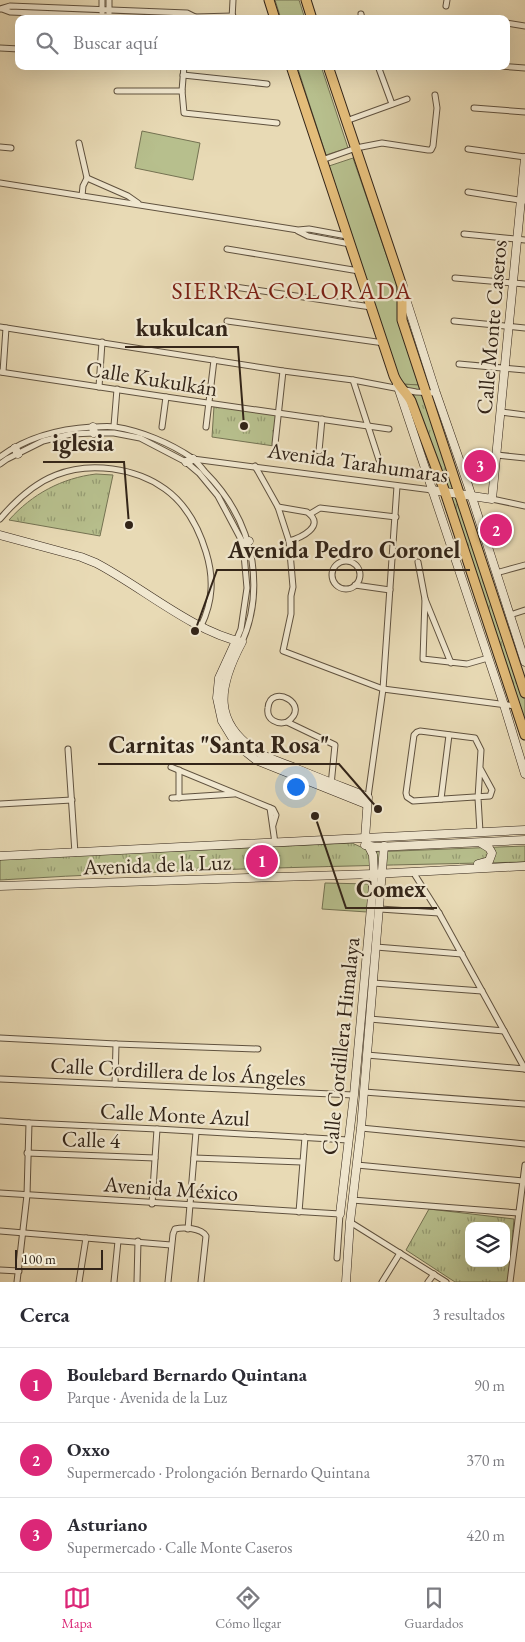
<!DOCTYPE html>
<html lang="es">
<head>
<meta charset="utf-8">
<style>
  :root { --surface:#fff; --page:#f2f2f3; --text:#2b2b33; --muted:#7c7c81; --line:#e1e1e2; --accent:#db2777 }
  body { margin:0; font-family:"EB Garamond",serif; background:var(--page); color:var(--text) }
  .controls { position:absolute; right:15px; bottom:15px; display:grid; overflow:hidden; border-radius:10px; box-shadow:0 5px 20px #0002 }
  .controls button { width:45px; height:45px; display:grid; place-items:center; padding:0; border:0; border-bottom:1px solid var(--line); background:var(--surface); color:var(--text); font:25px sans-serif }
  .scale { position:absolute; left:15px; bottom:12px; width:88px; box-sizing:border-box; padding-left:5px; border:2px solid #322418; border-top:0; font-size:14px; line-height:18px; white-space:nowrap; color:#322418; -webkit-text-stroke:4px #f0e7cf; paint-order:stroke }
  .you { position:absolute; left:295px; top:786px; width:18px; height:18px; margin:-12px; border:4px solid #fff; border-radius:50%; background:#1a73e8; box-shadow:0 0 0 8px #1a73e833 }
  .badge { display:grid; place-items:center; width:32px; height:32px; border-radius:50%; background:var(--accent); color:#fff; font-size:16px; font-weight:700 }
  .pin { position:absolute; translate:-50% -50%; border:2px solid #fff; box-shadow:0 1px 5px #0006 }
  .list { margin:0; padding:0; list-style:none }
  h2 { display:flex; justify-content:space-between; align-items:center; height:65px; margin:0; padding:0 20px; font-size:21px }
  h2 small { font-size:16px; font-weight:400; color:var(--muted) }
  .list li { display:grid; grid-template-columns:32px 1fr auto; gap:15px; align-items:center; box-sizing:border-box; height:75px; padding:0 20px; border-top:1px solid var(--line) }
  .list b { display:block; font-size:19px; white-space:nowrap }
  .list p { margin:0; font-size:16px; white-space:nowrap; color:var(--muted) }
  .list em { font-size:16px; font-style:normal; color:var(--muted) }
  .icon { flex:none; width:28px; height:28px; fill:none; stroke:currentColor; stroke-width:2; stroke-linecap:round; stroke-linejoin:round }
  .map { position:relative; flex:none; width:525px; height:1282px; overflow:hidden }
  .search { position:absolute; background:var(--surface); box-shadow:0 5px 20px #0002; left:15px; right:15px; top:15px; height:55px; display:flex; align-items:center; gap:12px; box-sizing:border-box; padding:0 18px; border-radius:10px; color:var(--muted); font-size:19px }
  .sheet { height:290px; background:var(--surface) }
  nav { display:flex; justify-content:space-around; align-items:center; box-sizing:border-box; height:70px; border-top:1px solid var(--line); background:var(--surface); font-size:14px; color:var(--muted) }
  nav a { display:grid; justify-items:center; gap:2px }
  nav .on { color:var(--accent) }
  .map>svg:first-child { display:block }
  .green { fill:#b7bf8d; stroke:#747252 }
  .park { fill:url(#park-tufts); stroke:#747252; fill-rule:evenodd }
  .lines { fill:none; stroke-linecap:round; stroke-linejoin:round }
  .street-casing { stroke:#60523f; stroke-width:7 }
  .secondary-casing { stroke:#322418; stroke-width:9 }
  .primary-casing { stroke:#322418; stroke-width:11 }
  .street { stroke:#f0e7cf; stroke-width:5 }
  .secondary { stroke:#f0e7cf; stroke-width:8 }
  .primary { stroke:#e4bd7a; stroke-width:9 }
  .labels { text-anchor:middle; stroke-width:4.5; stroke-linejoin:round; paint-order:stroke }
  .street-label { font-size:22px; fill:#322418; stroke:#f0e7cf }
  .neighbourhood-label { font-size:24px; letter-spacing:1px; fill:#7a1f14; stroke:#f0e7cf }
  .leader { fill:none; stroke:#322418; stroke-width:2 }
  .callout-dot { fill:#322418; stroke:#f0e7cf; stroke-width:2 }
  .callout-label { font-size:24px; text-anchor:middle; font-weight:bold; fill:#322418; stroke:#f0e7cf; stroke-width:4.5; stroke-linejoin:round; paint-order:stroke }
</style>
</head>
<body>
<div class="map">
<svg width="525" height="1282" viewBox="0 0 525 1282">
  <defs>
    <pattern id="park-tufts" width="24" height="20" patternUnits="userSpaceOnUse" patternTransform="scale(1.25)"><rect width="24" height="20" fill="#b7bf8d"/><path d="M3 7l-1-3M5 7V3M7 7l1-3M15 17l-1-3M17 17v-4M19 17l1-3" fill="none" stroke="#959b72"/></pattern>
  </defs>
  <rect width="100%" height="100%" fill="#e8dab5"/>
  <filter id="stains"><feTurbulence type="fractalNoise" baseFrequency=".004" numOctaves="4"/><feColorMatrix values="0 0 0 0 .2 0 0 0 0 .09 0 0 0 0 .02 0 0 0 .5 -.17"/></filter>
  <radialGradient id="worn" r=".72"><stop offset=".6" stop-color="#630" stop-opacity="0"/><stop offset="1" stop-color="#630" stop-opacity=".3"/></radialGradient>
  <g class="green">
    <polygon points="275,0 299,0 305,19 281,19"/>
    <polygon points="297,66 321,66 348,148 326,155"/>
    <polygon points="142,131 200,143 193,180 135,168"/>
    <polygon points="353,158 396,283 398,292 398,321 420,385 401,384 329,166"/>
    <polygon points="325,883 369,884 367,912 322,909"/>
  </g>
  <g class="park">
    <polygon points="401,384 420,385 525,697 525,728 493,623"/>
    <polygon points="214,406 276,415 274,446 212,437"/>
    <path d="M96 474 113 475 100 536 9 520C32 494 62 478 96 474Z"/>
    <path d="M352 843 372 852 525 846V862C350 866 175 869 0 880V859Z"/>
    <path d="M429 1209 514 1219 509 1282H455L406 1250ZM469 1226H506V1263H469Z"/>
  </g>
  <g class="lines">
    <g class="street-casing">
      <g id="street">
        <polyline points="446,6 447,0"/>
        <polyline points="0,9 10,6 187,13 195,17"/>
        <polyline points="2,9 10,12 181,19"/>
        <polyline points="102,12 102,0"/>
        <polyline points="109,13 109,0"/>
        <polyline points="361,14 362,19"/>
        <polyline points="188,19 195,17 233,16"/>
        <polyline points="232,19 233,0"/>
        <polyline points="506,23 525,26"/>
        <polyline points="0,48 19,49"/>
        <polyline points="184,66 182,91 184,113 277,123"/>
        <polyline points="378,66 392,104"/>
        <polyline points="500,66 525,68"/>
        <polyline points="183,75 267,84"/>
        <polyline points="117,91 182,91"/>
        <polyline points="474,108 525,112"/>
        <polyline points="346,121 407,99"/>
        <polyline points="79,143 87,178 83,186 82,196"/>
        <polyline points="0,147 11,148"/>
        <polyline points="468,149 525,157"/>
        <polyline points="322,160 356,148 382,143 428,150 431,150 433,146 437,108 435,95"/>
        <polyline points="87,178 128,196 138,203"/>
        <polyline points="0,183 298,230 309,229 347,236"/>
        <polyline points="468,192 525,201"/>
        <polyline points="298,231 308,236 350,244"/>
        <polyline points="464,234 525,240"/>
        <polyline points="227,249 359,271"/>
        <polyline points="455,278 525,284"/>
        <polyline points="228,286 371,307"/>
        <polyline points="227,321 384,343"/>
        <polyline points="454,321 525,328"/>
        <polyline points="0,327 283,371 353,380 416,392 436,393"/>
        <polyline points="459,364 525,370"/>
        <polyline points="0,372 166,397 389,429"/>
        <polyline points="3,372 6,328"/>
        <polyline points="353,380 379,460"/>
        <polyline points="99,387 102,342"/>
        <polyline points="501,412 525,415"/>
        <polyline points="114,426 117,389"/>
        <polyline points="162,427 166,397"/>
        <polyline points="206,427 214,360"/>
        <polyline points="275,444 283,371"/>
        <polyline points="319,451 322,419"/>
        <polyline points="497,455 525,458"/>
        <path d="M0 457C27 437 59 429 92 427 100 427 108 426 115 427 141 431 170 443 192 458 197 462 201 467 205 472 230 497 246 526 252 561 256 588 253 617 242 642"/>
        <polyline points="193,459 432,490"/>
        <polyline points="0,464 7,459 43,441 71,434 94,433 114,433 140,438 186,462 199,473 218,496 243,543 247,588 241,629 236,641"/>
        <polyline points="255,466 278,507 289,541 293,587 291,596 291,614 283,651 383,689 515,706"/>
        <polyline points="492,499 525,506"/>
        <path d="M278 507 307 512C327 526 300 538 289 541"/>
        <polyline points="310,514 320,508 396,517"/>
        <path d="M0 519C16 500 33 484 56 475 90 461 136 468 165 489 186 504 199 529 206 552 214 578 213 601 201 626"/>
        <circle cx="346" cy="575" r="14"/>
        <polyline points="418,562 425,599 451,663"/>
        <polyline points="496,573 525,565"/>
        <polyline points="355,585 390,590"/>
        <polyline points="425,599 423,659 467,664 488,658"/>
        <polyline points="510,615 525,610"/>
        <path d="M287 722C313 705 270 682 268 708 266 720 278 725 287 722L335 745 331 785"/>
        <polyline points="68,749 75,853"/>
        <polyline points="171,767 273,809 276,815 273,825"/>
        <polyline points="480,768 492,790 490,796 413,801 407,797 406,793 414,735 417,732 420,731 475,738 481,750 478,798 480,832"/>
        <polyline points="179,770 179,798"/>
        <polyline points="368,797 383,689 397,486"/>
        <polyline points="172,798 234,794"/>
        <polyline points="441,799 449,735"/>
        <polyline points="0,804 72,800"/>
        <polyline points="270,808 275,843"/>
        <polyline points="413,872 439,913 525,1069"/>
        <polyline points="380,909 439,913"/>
        <polyline points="376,947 462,954"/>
        <polyline points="373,983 482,991"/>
        <polyline points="370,1019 504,1031"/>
        <polyline points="0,1038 116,1044 258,1049"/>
        <polyline points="367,1055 525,1069"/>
        <polyline points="0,1079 354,1095"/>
        <polyline points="115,1084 116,1044"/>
        <polyline points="364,1092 525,1104"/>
        <polyline points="0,1121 29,1123 157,1129 348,1140"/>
        <polyline points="361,1128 525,1144"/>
        <polyline points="27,1153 155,1158"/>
        <polyline points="194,1158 302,1162"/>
        <polyline points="357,1165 523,1181"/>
        <polyline points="0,1193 340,1214 337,1258"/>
        <polyline points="352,1200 518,1213"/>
        <polyline points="152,1204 157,1129"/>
        <polyline points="299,1212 305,1137"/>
        <polyline points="350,1222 446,1282"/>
        <polyline points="188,1229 196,1132"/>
        <polyline points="0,1231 171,1245"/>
        <polyline points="0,1270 19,1271"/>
        <polyline points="17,1282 27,1195 29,1123"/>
        <polyline points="79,1282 86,1238"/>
        <polyline points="114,1282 118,1241"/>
        <polyline points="137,1282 138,1241"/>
        <path d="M168 1282 173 1234 175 1229C184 1227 201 1228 206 1236L201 1282"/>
        <polyline points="382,1282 400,1253"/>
        <polyline points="428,1282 434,1274"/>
        <polyline points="510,1282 525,1165"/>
      </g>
    </g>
    <g class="secondary-casing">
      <g id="secondary">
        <polyline points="404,293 436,393 468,485 525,662"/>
        <polyline points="397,384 504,705 525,774"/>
        <polyline points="93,427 94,433"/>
        <polyline points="15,448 18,454"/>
        <polyline points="186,462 193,459"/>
        <polyline points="432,490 492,499 525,158"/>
        <path d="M0 535 81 557 96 563C142 587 192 631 242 642 218 687 211 724 261 754 271 759 282 763 293 767 318 778 343 787 368 797L365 839"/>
        <polyline points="243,543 249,541"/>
        <polyline points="236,641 219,678 217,698 222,721 236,744 256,760 366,804"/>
        <polyline points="365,845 376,847 525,840"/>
        <polyline points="0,856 525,830"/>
        <polyline points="478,864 489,861 492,853 489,848 481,843"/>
        <polyline points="0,886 374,874 525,866"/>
        <polyline points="340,1214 354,1095 374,874 373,855 365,839"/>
        <polyline points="346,1282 350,1222 361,1128 384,846"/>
      </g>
    </g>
    <g class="primary-casing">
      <g id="primary">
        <polyline points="269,0 275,19"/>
        <polyline points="306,0 312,19"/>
        <path d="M291 66 394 376C398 386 406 392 411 401L445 492 525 735"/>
        <polyline points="328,66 398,274 402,286 402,320 525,693"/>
      </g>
    </g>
    <use href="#street" class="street"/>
    <use href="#secondary" class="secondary"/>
    <use href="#primary" class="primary"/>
  </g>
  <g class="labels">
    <g class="street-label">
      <text transform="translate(491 327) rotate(-85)" y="8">Calle Monte Caseros</text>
      <text transform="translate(152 378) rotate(9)" y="8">Calle Kukulkán</text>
      <text transform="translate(358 462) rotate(8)" y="8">Avenida Tarahumaras</text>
      <text transform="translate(157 864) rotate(-2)" y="8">Avenida de la Luz</text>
      <text transform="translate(340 1046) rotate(-84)" y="8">Calle Cordillera Himalaya</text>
      <text transform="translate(178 1071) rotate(3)" y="8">Calle Cordillera de los Ángeles</text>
      <text transform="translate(175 1114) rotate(3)" y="8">Calle Monte Azul</text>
      <text transform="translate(91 1139) rotate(2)" y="8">Calle 4</text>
      <text transform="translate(171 1188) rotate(4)" y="8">Avenida México</text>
    </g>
    <g class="neighbourhood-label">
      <text x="292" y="299">SIERRA COLORADA</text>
    </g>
  </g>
  <path class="leader" d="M244 426L238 347H125M129 525L124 462H43M195 631L217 570H470M378 809L339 764H98M315 816L346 908H437"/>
  <g class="callout-dot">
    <circle cx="244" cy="426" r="5"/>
    <circle cx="129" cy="525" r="5"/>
    <circle cx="195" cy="631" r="5"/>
    <circle cx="378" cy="809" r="5"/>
    <circle cx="315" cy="816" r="5"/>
  </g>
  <g class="callout-label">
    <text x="182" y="336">kukulcan</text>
    <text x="83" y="451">iglesia</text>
    <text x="344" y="558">Avenida Pedro Coronel</text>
    <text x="219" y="753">Carnitas "Santa Rosa"</text>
    <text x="391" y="897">Comex</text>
  </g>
  <rect width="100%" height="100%" filter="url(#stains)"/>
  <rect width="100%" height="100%" fill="url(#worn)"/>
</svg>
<div class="controls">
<button><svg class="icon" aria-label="layers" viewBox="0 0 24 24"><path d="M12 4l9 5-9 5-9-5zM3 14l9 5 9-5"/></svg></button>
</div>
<div class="scale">100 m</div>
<div class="you"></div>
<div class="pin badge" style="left:262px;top:861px">1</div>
<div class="pin badge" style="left:496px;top:530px">2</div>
<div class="pin badge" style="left:480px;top:466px">3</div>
<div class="search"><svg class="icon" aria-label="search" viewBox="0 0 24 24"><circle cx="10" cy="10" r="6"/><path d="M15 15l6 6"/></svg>Buscar aquí</div>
</div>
<section class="sheet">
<h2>Cerca<small>3 resultados</small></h2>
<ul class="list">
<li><span class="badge">1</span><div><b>Boulebard Bernardo Quintana</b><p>Parque · Avenida de la Luz</p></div><em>90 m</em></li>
<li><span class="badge">2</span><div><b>Oxxo</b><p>Supermercado · Prolongación Bernardo Quintana</p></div><em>370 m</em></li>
<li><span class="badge">3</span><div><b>Asturiano</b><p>Supermercado · Calle Monte Caseros</p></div><em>420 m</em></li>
</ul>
</section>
<nav>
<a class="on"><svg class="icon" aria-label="map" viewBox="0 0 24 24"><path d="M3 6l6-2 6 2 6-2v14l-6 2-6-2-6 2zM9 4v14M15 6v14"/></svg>Mapa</a>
<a><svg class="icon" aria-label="directions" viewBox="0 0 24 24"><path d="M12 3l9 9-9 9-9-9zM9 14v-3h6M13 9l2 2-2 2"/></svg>Cómo llegar</a>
<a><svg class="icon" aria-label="saved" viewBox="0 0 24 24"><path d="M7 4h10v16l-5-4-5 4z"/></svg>Guardados</a>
</nav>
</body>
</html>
